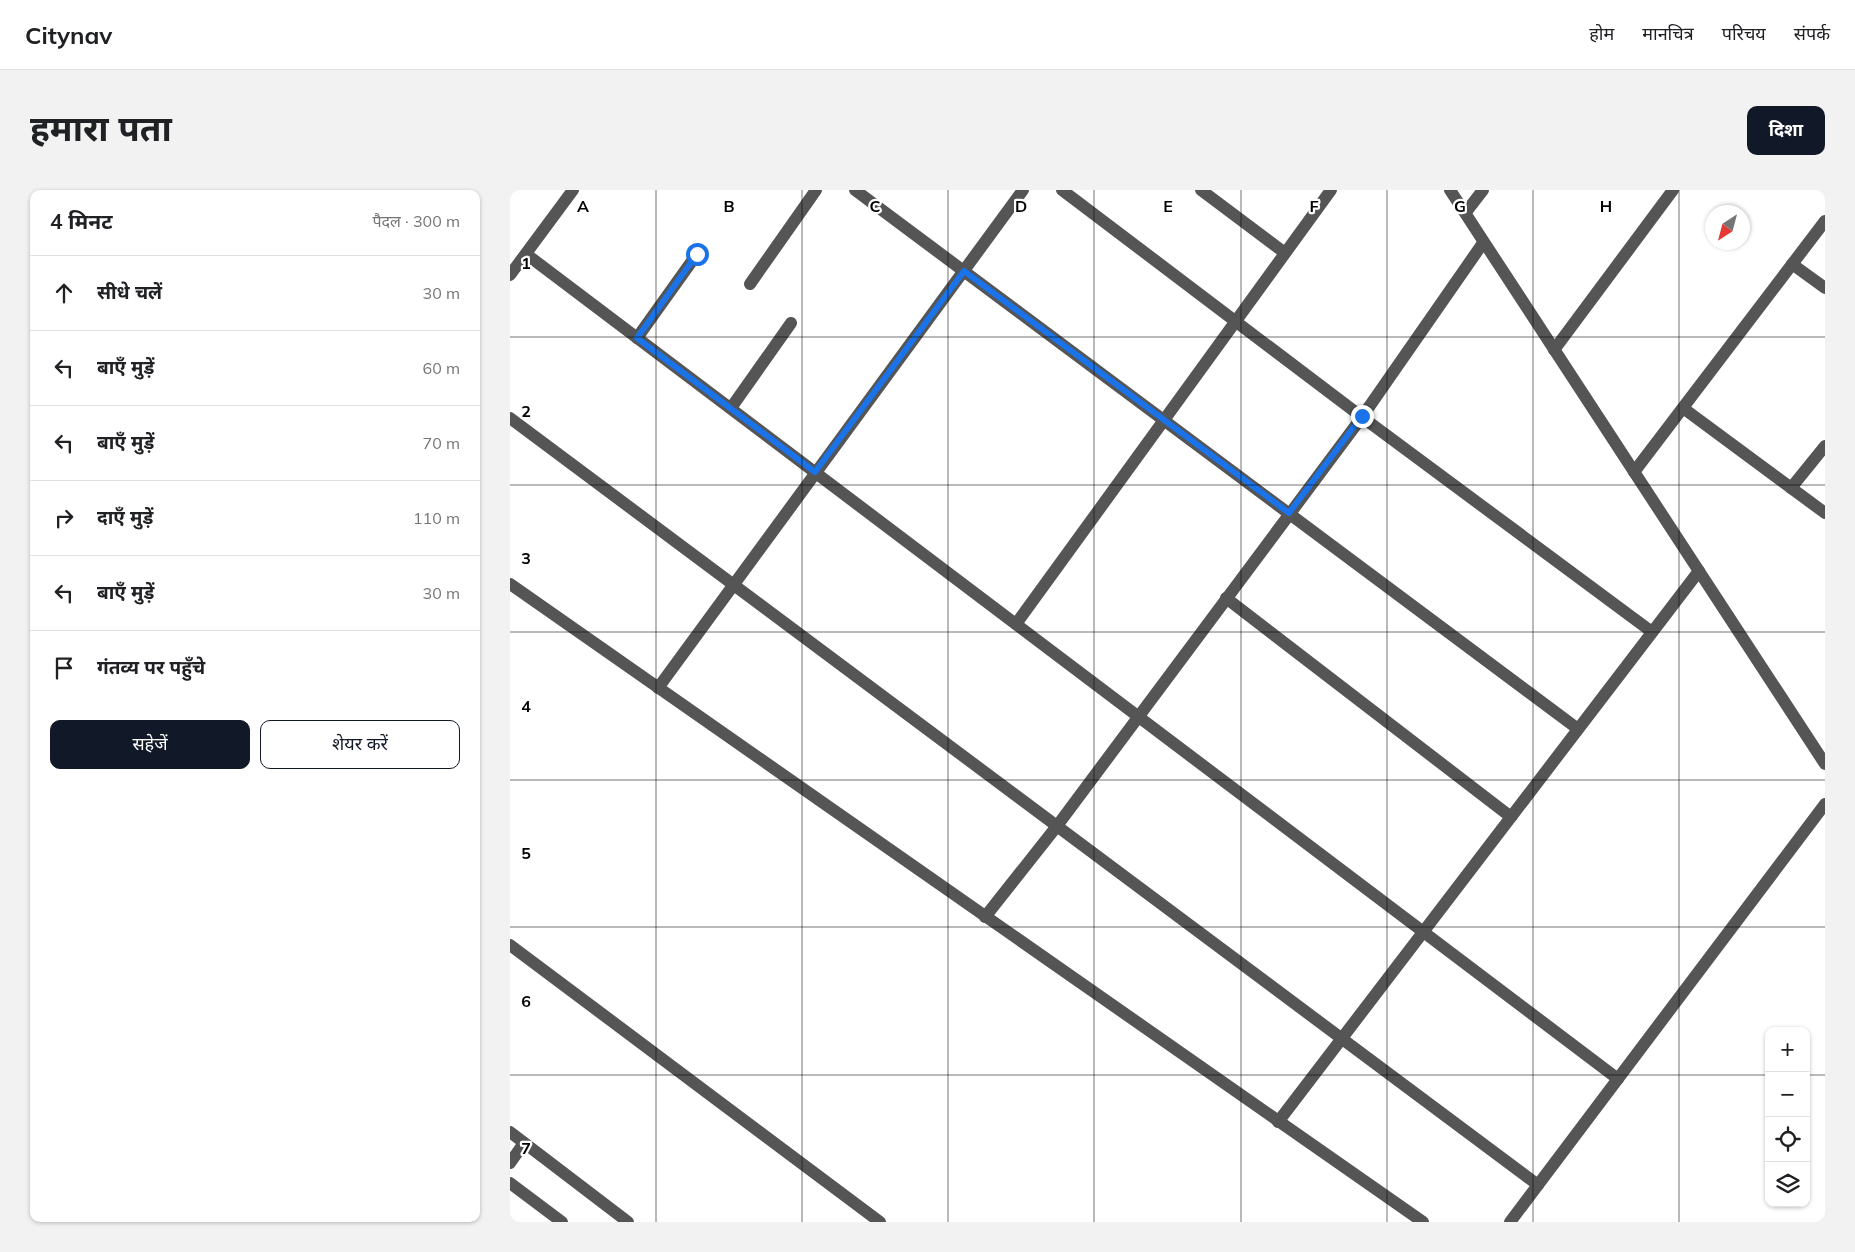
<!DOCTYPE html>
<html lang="hi">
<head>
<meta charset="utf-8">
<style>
  :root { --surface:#fff; --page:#f2f2f2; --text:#202124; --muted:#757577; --line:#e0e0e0; --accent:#111827 }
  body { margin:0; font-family:Mulish,"Noto Sans Devanagari",sans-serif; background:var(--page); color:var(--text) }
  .controls { position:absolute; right:15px; bottom:15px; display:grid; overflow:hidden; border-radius:10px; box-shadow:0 1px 4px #0004 }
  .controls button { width:45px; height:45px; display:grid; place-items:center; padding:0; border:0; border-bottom:1px solid var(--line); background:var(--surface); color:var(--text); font:25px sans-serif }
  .compass { position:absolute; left:1195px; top:15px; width:45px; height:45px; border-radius:50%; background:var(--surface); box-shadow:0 1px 4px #0004; rotate:216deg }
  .stop { position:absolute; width:15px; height:15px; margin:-11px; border:4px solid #1a73e8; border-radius:50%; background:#fff }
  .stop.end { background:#1a73e8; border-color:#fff; box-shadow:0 1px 5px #0008 }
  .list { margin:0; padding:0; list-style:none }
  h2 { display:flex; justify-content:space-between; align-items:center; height:65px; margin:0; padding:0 20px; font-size:21px }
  h2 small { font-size:16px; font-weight:400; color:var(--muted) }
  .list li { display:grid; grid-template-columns:32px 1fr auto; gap:15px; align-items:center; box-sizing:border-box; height:75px; padding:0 20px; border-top:1px solid var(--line) }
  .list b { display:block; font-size:19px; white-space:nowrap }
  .list em { font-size:16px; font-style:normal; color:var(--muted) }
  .actions { display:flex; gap:10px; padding:15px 20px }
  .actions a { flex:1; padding:11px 0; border:1px solid var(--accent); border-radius:10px; text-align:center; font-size:18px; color:var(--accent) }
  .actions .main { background:var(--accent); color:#fff }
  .icon { flex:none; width:28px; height:28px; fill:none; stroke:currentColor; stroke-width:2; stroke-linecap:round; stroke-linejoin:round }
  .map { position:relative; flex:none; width:1315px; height:1032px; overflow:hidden; border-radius:10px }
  header { display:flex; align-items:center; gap:30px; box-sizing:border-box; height:70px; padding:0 25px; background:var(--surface); border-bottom:1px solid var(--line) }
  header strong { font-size:24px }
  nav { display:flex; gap:28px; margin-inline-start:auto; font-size:18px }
  .intro { display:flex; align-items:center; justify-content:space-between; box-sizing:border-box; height:120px; padding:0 30px }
  h1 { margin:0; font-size:35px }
  .button { padding:12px 22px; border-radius:10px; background:var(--accent); color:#fff; font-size:18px; font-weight:700 }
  main { display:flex; gap:30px; padding:0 30px }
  aside { flex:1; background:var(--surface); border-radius:10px; box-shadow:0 1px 4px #0004 }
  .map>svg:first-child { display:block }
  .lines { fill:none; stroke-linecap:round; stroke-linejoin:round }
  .minor { stroke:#555; stroke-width:12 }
  .route { stroke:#1a73e8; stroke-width:6 }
  .grid { fill:none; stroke:#000; stroke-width:1; stroke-opacity:0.55 }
  .grid-label { font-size:16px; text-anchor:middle; font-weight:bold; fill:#000; stroke:#fff; stroke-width:4.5; stroke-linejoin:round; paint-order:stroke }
</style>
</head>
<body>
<header>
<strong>Citynav</strong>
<nav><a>होम</a><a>मानचित्र</a><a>परिचय</a><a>संपर्क</a></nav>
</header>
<div class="intro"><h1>हमारा पता</h1><a class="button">दिशा</a></div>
<main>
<aside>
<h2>4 मिनट<small>पैदल · 300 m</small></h2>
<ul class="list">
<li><svg class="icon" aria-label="ahead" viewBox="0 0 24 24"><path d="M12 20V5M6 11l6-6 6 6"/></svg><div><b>सीधे चलें</b></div><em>30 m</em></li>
<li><svg class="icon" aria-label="left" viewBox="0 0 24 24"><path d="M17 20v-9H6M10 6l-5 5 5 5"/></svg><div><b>बाएँ मुड़ें</b></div><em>60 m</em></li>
<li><svg class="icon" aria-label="left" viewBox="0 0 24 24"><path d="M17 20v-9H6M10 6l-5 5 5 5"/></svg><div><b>बाएँ मुड़ें</b></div><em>70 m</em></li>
<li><svg class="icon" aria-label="right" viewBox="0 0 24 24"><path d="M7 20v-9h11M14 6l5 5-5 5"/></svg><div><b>दाएँ मुड़ें</b></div><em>110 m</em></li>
<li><svg class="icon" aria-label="left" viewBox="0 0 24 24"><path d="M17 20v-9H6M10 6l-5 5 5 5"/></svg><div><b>बाएँ मुड़ें</b></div><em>30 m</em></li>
<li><svg class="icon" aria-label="arrive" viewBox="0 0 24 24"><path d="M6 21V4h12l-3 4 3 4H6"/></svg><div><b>गंतव्य पर पहुँचे</b></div></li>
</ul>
<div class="actions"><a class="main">सहेजें</a><a>शेयर करें</a></div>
</aside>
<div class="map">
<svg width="1315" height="1032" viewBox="0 0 1315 1032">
  <rect width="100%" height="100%" fill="#fff"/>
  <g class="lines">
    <g class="minor">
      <polyline points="345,0 1068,539"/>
      <polyline points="552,0 852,227 1142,442"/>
      <polyline points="691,0 775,63"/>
      <polyline points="940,0 1315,574"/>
      <polyline points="956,22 973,0"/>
      <polyline points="16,64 1108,889"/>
      <polyline points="1282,74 1315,98"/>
      <polyline points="0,85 63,0"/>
      <polyline points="240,94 306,0"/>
      <polyline points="127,148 187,64"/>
      <polyline points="1044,160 1163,0"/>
      <polyline points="221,218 281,133"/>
      <polyline points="1173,218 1315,323"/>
      <polyline points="0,228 1028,995"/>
      <polyline points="1124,282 1315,31"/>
      <polyline points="1281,298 1315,256"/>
      <polyline points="0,394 913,1032"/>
      <polyline points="716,408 1001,627"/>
      <polyline points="506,434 821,0"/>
      <polyline points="148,498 513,0"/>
      <polyline points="475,727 547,636 852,227 973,53"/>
      <polyline points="0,755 370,1032"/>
      <polyline points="768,932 1189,381"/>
      <polyline points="0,942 118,1032"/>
      <polyline points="0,973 14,953"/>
      <polyline points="0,993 52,1032"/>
      <polyline points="1000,1032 1315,614"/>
    </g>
  </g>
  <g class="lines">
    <polyline class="route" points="187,64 127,148 305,282 454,81 779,323 852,226"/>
  </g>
  <path class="grid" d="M146 0V1032M292 0V1032M438 0V1032M584 0V1032M731 0V1032M877 0V1032M1023 0V1032M1169 0V1032M0 147H1315M0 295H1315M0 442H1315M0 590H1315M0 737H1315M0 885H1259M1296 885H1315"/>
  <g class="grid-label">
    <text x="73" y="22">A</text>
    <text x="219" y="22">B</text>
    <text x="365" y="22">C</text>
    <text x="511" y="22">D</text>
    <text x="658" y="22">E</text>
    <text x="804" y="22">F</text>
    <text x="950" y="22">G</text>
    <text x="1096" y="22">H</text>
    <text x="16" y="79">1</text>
    <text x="16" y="227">2</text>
    <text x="16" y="374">3</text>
    <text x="16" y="522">4</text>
    <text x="16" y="669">5</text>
    <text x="16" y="817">6</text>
    <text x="16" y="964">7</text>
  </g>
</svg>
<div class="controls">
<button>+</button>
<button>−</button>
<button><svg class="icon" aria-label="locate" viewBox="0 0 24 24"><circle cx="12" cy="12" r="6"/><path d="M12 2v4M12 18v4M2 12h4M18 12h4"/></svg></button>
<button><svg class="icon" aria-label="layers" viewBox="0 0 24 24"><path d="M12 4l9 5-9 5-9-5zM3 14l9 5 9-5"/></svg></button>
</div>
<svg class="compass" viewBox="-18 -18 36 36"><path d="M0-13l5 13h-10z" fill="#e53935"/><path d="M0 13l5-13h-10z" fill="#757577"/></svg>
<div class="stop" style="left:187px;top:64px"></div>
<div class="stop end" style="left:852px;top:226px"></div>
</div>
</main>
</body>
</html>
